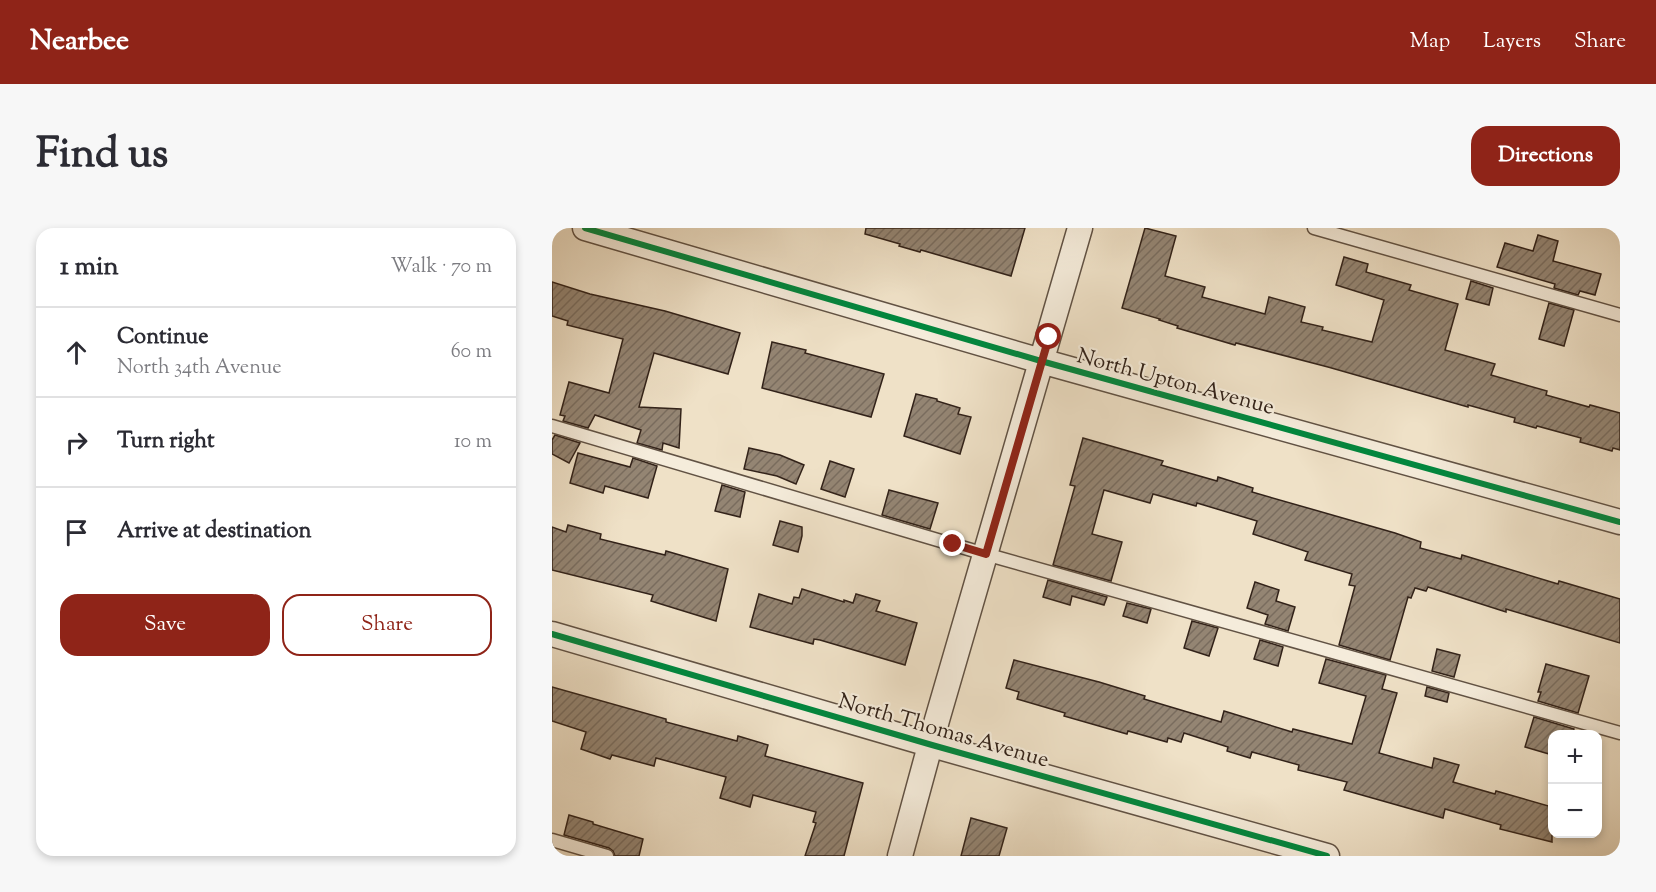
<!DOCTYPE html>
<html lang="en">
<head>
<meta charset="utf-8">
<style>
  :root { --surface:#fff; --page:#f7f7f7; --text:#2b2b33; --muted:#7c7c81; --line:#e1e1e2; --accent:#8f2418 }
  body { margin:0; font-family:"Sorts Mill Goudy",serif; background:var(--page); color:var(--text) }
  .controls { position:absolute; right:18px; bottom:18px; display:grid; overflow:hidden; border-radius:12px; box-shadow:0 3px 9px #0003 }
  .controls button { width:54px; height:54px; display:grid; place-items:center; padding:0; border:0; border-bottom:2px solid var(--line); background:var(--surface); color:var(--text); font:30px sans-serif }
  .stop { position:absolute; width:18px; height:18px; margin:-14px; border:4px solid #8f2418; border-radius:50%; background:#fff }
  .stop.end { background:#8f2418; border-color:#fff; box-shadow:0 2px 6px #0008 }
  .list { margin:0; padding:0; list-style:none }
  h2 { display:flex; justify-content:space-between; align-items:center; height:78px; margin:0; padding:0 24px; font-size:26px }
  h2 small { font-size:20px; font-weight:400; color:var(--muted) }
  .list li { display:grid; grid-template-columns:39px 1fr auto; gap:18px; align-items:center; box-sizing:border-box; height:90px; padding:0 24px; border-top:2px solid var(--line) }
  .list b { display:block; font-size:22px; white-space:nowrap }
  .list p { margin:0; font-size:20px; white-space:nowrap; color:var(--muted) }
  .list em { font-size:20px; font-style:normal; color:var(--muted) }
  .actions { display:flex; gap:12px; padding:18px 24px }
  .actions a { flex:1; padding:14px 0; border:2px solid var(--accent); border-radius:18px; text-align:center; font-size:21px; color:var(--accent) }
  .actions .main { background:var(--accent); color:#fff }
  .icon { flex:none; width:33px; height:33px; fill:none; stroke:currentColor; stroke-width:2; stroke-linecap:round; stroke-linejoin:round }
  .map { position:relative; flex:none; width:1068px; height:628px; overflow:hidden; border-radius:18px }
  header { display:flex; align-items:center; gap:36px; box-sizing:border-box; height:84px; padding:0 30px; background:var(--accent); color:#fff }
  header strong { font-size:28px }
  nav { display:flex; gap:33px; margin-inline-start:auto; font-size:21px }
  .intro { display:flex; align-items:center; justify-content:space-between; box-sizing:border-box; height:144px; padding:0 36px }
  h1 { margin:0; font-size:42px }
  .button { padding:15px 27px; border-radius:18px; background:var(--accent); color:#fff; font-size:21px; font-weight:700 }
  main { display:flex; gap:36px; padding:0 36px }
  aside { flex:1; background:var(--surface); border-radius:18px; box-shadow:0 3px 9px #0003 }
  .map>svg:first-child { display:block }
  .building { fill:url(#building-hatch); stroke:#322219; stroke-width:1.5 }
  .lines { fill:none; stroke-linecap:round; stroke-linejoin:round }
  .service-casing { stroke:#615244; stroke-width:15 }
  .minor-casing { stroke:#615244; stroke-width:27 }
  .service { stroke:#f5ecdb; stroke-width:12 }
  .minor { stroke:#f5ecdb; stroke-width:24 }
  .cycleway-casing { stroke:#f5ecdb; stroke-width:10 }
  .cycleway { stroke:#00873e; stroke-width:6 }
  .route { stroke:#8f2418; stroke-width:8 }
  .labels { text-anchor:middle; stroke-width:4.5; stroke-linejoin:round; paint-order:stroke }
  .street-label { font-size:22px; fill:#322219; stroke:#f5ecdb }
</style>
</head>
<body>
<header>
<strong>Nearbee</strong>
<nav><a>Map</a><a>Layers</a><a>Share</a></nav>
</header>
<div class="intro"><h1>Find us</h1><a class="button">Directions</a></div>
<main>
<aside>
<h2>1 min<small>Walk · 70 m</small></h2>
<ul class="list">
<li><svg class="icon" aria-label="ahead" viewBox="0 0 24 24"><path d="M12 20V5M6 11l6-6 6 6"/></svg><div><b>Continue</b><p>North 34th Avenue</p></div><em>60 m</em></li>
<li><svg class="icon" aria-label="right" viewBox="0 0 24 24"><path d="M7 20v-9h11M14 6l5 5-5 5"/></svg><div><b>Turn right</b></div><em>10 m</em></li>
<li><svg class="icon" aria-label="arrive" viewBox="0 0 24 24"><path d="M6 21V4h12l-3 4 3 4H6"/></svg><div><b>Arrive at destination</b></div></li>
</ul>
<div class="actions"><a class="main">Save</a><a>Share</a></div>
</aside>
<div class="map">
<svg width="1068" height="628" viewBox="0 0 1068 628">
  <defs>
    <pattern id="building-hatch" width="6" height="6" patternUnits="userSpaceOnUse" patternTransform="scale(1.5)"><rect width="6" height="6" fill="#948573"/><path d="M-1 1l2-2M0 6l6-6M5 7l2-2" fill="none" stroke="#796c5e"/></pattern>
  </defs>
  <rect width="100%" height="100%" fill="#efe1c7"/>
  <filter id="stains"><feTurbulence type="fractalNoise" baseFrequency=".00333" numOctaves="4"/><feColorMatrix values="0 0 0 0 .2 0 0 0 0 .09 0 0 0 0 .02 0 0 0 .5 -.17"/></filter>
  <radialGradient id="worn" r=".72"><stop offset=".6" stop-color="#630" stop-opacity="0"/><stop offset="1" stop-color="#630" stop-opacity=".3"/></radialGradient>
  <g class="building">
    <polygon points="314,0 473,0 459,48 369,22 368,24 347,18 348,16 313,6"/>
    <polygon points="593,0 624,8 613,48 653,59 650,69 713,86 717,69 753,79 749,94 771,99 770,102 820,114 832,72 784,57 792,29 816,36 814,44 859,57 857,62 906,76 893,122 943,136 939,147 995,163 994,167 1037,179 1038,177 1068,185 1068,222 1061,220 1060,223 1028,214 1029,210 985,198 984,200 962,194 963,190 916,177 916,179 776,139 684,115 683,117 625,100 626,98 607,92 608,91 570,80"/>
    <polygon points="986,7 1006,13 1001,33 1049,46 1043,67 1028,63 1026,67 1002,60 1003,56 945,39 953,15 981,23"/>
    <polygon points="919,53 941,60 937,77 914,71"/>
    <polygon points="0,54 38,66 113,83 188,105 176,146 102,125 87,179 129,181 127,220 111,215 110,222 85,215 89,202 43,187 36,200 11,193 13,188 8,187 17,154 57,165 71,111 15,97 16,93 0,88"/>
    <polygon points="997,75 1022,82 1012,118 987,111"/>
    <polygon points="220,114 254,122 253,125 332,146 319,189 210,160"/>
    <polygon points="364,166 385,171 385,173 408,180 406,186 419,189 408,226 352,208"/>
    <polygon points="3,207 28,215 17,235 0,226 0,212"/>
    <polygon points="531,210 611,233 609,237 665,253 666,249 701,260 700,264 843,305 869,314 868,320 909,331 910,327 1006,356 1007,353 1068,371 1068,415 954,381 954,384 876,359 874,363 863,360 859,370 856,369 838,432 787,417 803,358 797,357 800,346 753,332 756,324 701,306 705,293 645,275 644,278 601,266 598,275 552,262 540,306 570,314 559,353 501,337 523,258 518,257"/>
    <polygon points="197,220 228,227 252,237 244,256 225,248 192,241"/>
    <polygon points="26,225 78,239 81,230 105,238 96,270 53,258 51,265 18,255"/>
    <polygon points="278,233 302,241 293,269 269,261"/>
    <polygon points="170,257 193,264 188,289 163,283"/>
    <polygon points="337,262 386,275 378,301 330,287"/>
    <polygon points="228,293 250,299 250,308 246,324 221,317"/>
    <polygon points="16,297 49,306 48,311 113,327 114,323 176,341 164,393 99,373 101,367 0,342 0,299 14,304"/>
    <polygon points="496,352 555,369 552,377 520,368 518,377 491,369"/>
    <polygon points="703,354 727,362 724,373 743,379 736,403 713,396 716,387 695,380"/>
    <polygon points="250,361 292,374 292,372 301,375 304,366 328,373 324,383 365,395 353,437 268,412 262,411 261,416 198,399 207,366 240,376 242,369 247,370"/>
    <polygon points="575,375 599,381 595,395 571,388"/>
    <polygon points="640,393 666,400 657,428 632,420"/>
    <polygon points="708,412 731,419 726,438 702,431"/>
    <polygon points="885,421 908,427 902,449 880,443"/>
    <polygon points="774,431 834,447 830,461 845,465 827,525 880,540 882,530 907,537 901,554 943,566 944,563 1000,579 1000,614 948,601 949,597 893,581 891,590 792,562 795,554 746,542 747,537 700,524 698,530 675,523 676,519 632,505 629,514 616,510 615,514 576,503 575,506 512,488 513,485 465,471 467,464 454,460 462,432 547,454 593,468 592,471 669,494 672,483 740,504 741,501 800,516 814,468 767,455"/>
    <polygon points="994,436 1037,448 1026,485 986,473 989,464 986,464"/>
    <polygon points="0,459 114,491 114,494 185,513 186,508 216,517 213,528 311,555 292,628 253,628 264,595 261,594 264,584 201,567 198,579 168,570 174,549 104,530 102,538 60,527 58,531 29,521 34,504 0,493"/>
    <polygon points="875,459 897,465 895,474 873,468"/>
    <polygon points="982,489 1022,501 1020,507 1000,507 997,526 973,519"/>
    <polygon points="17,587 41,594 41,596 91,611 87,628 63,628 61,623 57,620 12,607"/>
    <polygon points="419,590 455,600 447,628 409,628"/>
  </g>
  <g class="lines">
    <g class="service-casing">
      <g id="service">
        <polyline points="762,0 1068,87"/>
        <polyline points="0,198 433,326 1068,505"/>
        <polyline points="0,612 55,628"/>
      </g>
    </g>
    <g class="minor-casing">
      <g id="minor">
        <polyline points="33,0 489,133 1068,294"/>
        <polyline points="0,406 380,517 775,628"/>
        <polyline points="348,628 385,492 528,0"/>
      </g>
    </g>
    <use href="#service" class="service"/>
    <use href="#minor" class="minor"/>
    <g class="cycleway-casing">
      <g id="cycleway">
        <polyline points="33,0 489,133 1068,294"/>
        <polyline points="0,406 380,517 775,628"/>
      </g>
    </g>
    <use href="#cycleway" class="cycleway"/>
  </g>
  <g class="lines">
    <polyline class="route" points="401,316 434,326 497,109"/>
  </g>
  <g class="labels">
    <g class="street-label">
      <text transform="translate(624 152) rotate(15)" y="8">North Upton Avenue</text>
      <text transform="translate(392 501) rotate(16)" y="8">North Thomas Avenue</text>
    </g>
  </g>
  <rect width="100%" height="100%" filter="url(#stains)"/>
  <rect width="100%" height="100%" fill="url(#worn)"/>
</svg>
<div class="controls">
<button>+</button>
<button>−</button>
</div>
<div class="stop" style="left:497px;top:109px"></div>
<div class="stop end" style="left:401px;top:316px"></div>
</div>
</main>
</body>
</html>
